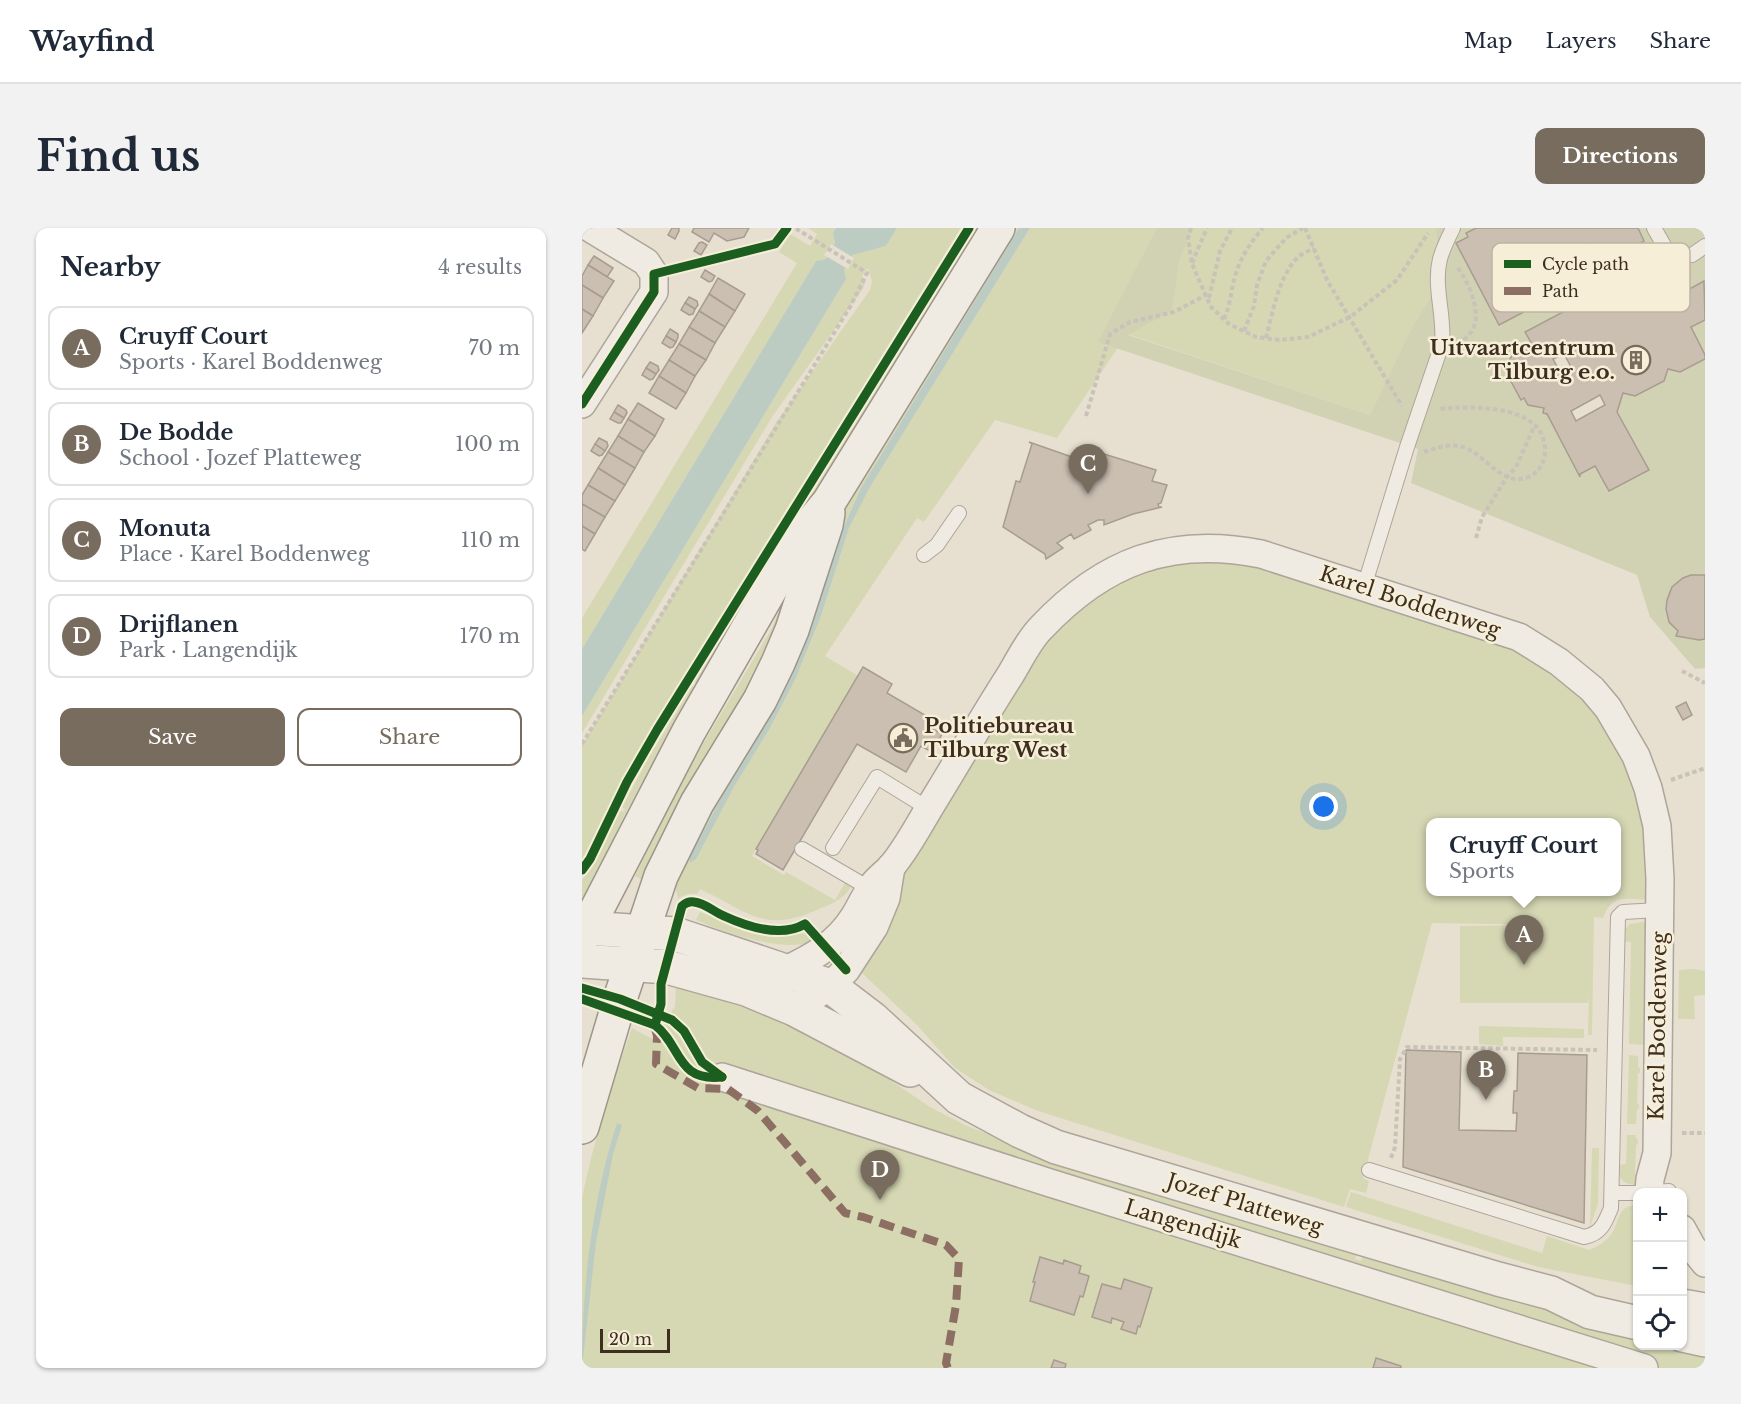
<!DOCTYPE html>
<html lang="en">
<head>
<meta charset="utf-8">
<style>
  :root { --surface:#fff; --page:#f2f2f3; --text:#1f2937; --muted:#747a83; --line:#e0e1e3; --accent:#786c5e }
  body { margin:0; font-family:"Libre Baskerville",serif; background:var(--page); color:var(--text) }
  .controls { position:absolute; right:18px; bottom:18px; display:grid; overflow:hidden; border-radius:12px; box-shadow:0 2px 4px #0004 }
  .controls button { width:54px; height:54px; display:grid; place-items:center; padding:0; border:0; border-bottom:2px solid var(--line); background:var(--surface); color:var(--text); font:30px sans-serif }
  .scale { position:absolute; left:18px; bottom:15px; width:70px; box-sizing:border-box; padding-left:6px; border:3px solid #3d2e20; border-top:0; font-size:16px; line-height:21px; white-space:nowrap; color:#3d2e20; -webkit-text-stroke:4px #f7eed8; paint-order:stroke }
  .you { position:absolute; left:742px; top:579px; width:21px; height:21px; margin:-15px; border:4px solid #fff; border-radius:50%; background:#1a73e8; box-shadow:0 0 0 9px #1a73e833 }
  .badge { display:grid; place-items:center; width:39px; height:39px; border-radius:50%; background:var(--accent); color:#fff; font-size:20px; font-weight:700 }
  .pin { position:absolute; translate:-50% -50px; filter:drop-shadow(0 2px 3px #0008) }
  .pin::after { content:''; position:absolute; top:32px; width:21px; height:18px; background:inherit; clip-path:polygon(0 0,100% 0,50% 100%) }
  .popup { position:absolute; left:844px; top:590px; width:195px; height:78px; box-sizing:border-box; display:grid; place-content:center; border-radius:12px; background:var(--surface); filter:drop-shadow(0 2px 4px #0005); font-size:20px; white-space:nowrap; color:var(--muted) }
  .popup b { font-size:22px; color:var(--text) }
  .popup::after { content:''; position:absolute; left:50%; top:100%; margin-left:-12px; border:12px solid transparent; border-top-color:var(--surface) }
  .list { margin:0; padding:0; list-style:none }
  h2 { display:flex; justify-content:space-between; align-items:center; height:78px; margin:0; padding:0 24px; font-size:26px }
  h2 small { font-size:20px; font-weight:400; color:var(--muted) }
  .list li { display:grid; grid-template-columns:39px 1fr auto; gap:18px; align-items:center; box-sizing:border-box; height:84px; margin:0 12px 12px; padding:0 12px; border:2px solid var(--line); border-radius:12px }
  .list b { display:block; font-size:22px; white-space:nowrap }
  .list p { margin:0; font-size:20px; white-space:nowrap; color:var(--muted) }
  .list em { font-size:20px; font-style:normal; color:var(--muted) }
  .actions { display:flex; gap:12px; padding:18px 24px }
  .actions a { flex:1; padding:14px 0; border:2px solid var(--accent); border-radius:12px; text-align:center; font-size:21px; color:var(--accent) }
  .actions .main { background:var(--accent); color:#fff }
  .icon { flex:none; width:33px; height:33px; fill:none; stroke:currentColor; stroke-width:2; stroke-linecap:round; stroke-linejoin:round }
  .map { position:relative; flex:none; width:1123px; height:1140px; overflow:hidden; border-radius:12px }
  header { display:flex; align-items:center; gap:36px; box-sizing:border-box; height:84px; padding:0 30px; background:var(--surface); border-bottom:2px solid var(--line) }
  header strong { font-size:28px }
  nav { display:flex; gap:33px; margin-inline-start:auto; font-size:21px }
  .intro { display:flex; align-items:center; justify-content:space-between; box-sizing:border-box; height:144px; padding:0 36px }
  h1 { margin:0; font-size:42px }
  .button { padding:15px 27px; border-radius:12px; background:var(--accent); color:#fff; font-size:21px; font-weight:700 }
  main { display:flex; gap:36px; padding:0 36px }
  aside { flex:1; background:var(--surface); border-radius:12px; box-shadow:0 2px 4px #0004 }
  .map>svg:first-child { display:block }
  .green { fill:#d6d7b3; fill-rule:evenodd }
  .cemetery { fill:#d1d1b3 }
  .water { fill:#bcccc2 }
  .pier { fill:#e7e0d1 }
  .building { fill:#cbbfb2; stroke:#a89c90; stroke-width:1.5; fill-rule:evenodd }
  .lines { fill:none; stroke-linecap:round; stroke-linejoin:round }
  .service-casing { stroke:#ada599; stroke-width:16 }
  .minor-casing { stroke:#ada599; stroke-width:30 }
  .tertiary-casing { stroke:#ada599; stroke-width:36 }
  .secondary-casing { stroke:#9c958a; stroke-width:36 }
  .path { stroke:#c8c2b9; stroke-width:4; stroke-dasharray:4.5 3; stroke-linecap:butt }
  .service { stroke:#efebe3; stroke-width:14 }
  .minor { stroke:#efebe3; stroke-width:27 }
  .tertiary { stroke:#efebe3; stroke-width:33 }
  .secondary { stroke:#efebe3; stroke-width:33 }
  .quiet { stroke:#8d6e63; stroke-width:8; stroke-dasharray:15 8; stroke-linecap:butt }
  .cycleway-casing { stroke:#f7eed8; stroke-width:13 }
  .cycleway { stroke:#1b5e20; stroke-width:9 }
  .labels { text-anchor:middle; stroke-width:5; stroke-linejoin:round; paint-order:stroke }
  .poi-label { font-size:21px; font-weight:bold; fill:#3d2e20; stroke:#f7eed8; text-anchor:end }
  .street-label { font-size:21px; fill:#3d2e20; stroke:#f7eed8 }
  .key { fill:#f7eed8; stroke:#bfb4a1; stroke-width:1.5 }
  .key-label { font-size:16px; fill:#3d2e20 }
</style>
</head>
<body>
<header>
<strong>Wayfind</strong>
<nav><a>Map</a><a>Layers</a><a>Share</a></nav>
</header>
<div class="intro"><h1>Find us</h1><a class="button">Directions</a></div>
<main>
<aside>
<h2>Nearby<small>4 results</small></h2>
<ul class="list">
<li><span class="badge">A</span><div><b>Cruyff Court</b><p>Sports · Karel Boddenweg</p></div><em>70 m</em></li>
<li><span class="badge">B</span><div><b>De Bodde</b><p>School · Jozef Platteweg</p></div><em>100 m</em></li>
<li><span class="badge">C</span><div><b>Monuta</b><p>Place · Karel Boddenweg</p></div><em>110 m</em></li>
<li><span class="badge">D</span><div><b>Drijflanen</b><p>Park · Langendijk</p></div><em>170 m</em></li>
</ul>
<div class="actions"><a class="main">Save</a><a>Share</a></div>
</aside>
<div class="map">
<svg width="1123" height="1140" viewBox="0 0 1123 1140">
  <rect width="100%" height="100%" fill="#e7e0d1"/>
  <g class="green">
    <polygon points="226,0 254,0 251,5 253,15 244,31 234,33 0,421 0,390 215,35 197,24 208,6 228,18 235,6"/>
    <polygon points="315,0 379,0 78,486 38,555 0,632 0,517 194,195 288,62 290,53 286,40 280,48 283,55 281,61 190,189 0,505 0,488 264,51 262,41 270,26 304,18"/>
    <polygon points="394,0 400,0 84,510 43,586 0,681 0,652 10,640 38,583 42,584 43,581 40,579 67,529 110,458 113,460 116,457 112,454 299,154 302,156 304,152 301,151 373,35 376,37 378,33 375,31"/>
    <path d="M429 0H437L279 260 150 549 108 629 112 633 152 559 188 500 213 452 239 388 267 300 288 259 448 0H854L856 47 850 67 829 101 788 187 545 106 475 210 413 192 342 294 335 290 243 428 276 448 170 628 202 647 204 644 253 672 263 655 269 659C261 672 249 676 235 682 180 706 166 683 118 661L115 666H106L96 670 92 654 262 275Z"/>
    <path d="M652 332 909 408 972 441 1023 492 1061 572 1067 672C1044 671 1030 665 1021 690L1012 689 1010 807H1006L1007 763 1006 775H878V698L971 697 850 695 781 950 787 953 784 965 768 961 762 979 456 883 407 862 373 840 335 797 279 744 282 741 278 738 325 639 452 428 484 389 539 352 586 336ZM849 594H1035V664H849Z"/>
    <polygon points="216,335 187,420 64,654 53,648 104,545 190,400"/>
    <path d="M118 684C141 693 167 707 191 709 203 709 214 706 225 705L231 714C198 724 146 706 114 692Z"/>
    <polygon points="1067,693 1064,817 1047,816 1049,714 1040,713 1043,701 1048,696"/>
    <polygon points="1113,741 1123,743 1123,767 1112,768 1113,791 1096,791 1097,742"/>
    <path d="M94 757 108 759 263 816 311 854 348 879 387 899 429 914 775 1025 773 1031 779 1033 781 1027 930 1074 1055 1102 1056 1118H1097L1123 1123V1140H0V970C12 912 30 856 50 800L72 812 93 778Z"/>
    <polygon points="897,798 1002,801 1002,810 921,809 921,818 897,816"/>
    <polygon points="1047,827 1056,828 1056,839 1058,840 1058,845 1056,845 1055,875 1057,876 1057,881 1055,881 1054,896 1045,896"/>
    <path d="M1045 907H1054V911H1056V916L1054 917 1053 947 1055 948V951L1053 952V957C1040 956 1036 949 1035 937L1044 936Z"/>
    <polygon points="1010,920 1017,920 1016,976 1008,999"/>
    <path d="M769 964 960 1025 965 1008 1007 1022C1016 1018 1024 1014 1030 1005 1038 992 1035 979 1053 977L1056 995 1055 1058 956 1039 764 979Z"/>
  </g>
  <g class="cemetery">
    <path d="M575 0H611L597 32 590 82 546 107 788 187 829 101 850 67 856 47 854 0H894L884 5 886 9 874 16 917 97 974 67 983 83 951 118 939 123 928 120 932 122 926 138 939 172 942 170 948 176 962 180 961 185 965 186 998 248V246L1013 238 1027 263 1066 242 1035 184 1041 165 1053 168 1082 153 1086 141 1098 144 1123 131V347C1092 342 1068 383 1096 403L1095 408 1112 412 1123 411V440L1113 441 1068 389 1055 347 829 255 836 221 516 114Z"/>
    <polygon points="1056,0 1123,0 1123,56 1122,53 1093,69 1075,35 1062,42 1050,20 1062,13"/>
    <polygon points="1123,92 1123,127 1109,99"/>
  </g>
  <g class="water">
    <polygon points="254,0 315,0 304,18 270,27 262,41 264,51 0,488 0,421 234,33 244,31 253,15 251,5"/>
    <polygon points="437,0 448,0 288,259 267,300 239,388 213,452 188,500 152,559 114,631 108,635 108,629 150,549 279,260"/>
    <path d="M35 895 40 897 31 926 14 1014 0 1140C0 1058 10 973 35 895Z"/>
  </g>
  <polygon class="pier" points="249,16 272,30 266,41 242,27"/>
  <g class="building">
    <polygon points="90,0 97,0 97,3 93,11 86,7"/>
    <polygon points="112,0 167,0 162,9 145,13 132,5 127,14 110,4"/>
    <path d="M894 0H1056L1062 13 1050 20 1062 42 1075 35 1093 69 1122 53 1123 92 1109 99 1123 127V131L1098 144 1086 141 1082 153 1053 168 1041 165 1035 184 1067 242 1027 263 1013 238 998 246V249L965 186 961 185 962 180 946 177 942 170 939 172 925 146 929 144 925 138 932 122 928 120 939 123 951 118 943 104 983 83 974 67 917 97 874 15 886 9 884 5ZM1009 15 1015 27 976 47 970 36ZM959 42 965 53 953 59 948 48ZM1007 53 1019 75 1005 83 993 60ZM982 126 989 139 978 144 971 131ZM1018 167 1023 177 994 193 989 183Z"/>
    <polygon points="120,14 125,17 119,27 112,23 117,15"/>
    <polygon points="12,28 31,40 25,49 6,37"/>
    <polygon points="6,37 32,53 21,70 0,57 0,48"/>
    <polygon points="123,42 133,48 130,53 127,54 119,49"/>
    <polygon points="136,50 163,66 153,83 127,66"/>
    <polygon points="0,57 21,70 11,88 0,81"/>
    <polygon points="127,66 153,83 143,99 117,83"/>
    <polygon points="107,69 115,73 116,77 113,81 103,75"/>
    <polygon points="103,75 113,81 111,86 107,87 99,82"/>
    <polygon points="0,81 11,88 0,105"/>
    <polygon points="117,83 143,99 133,115 107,99"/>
    <polygon points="107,99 133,115 124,132 97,116"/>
    <polygon points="88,101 96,106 96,109 94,114 84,108"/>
    <polygon points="84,108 94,114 91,119 88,120 80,115"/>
    <polygon points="97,116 124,132 113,148 87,132"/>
    <polygon points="87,132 113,148 104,165 77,148"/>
    <polygon points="68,134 76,138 77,142 74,146 64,140"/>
    <polygon points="64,140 74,146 71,151 68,152 60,147"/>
    <polygon points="77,148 104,165 94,181 67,165"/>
    <polygon points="56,175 82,191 73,208 46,191"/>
    <polygon points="36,177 44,182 45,185 42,190 32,184"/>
    <polygon points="32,184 42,190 39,195 36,195 28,191"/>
    <polygon points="46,191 73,208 62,224 36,208"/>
    <polygon points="36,208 62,224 53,240 26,224"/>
    <polygon points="17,210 25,214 26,218 23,223 13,216"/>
    <polygon points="447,214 510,236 514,225 509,223 509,222 574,242 570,253 585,257 579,275 576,276 577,279 580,279 551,286 522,297 522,292 516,292 506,297 509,302 492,311 489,306 475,315 481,320 464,331 463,326 421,299 434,253 438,254 450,216"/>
    <polygon points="13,216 23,223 20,227 17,228 9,223"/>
    <polygon points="26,224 53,240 43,257 16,240"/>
    <polygon points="16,240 43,257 33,273 6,257"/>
    <polygon points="6,257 33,273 23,289 0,276 0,267"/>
    <polygon points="0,276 23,289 13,306 0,298"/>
    <polygon points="0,298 13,306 3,323 0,321"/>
    <polygon points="1109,347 1123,347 1123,411 1117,412 1094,408 1096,403 1087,394 1084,381 1085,372 1090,359 1101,350"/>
    <polygon points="281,439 310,456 305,465 353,493 349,500 360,506 350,524 339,518 324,544 275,516 201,642 174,626 176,622 174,621"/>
    <polygon points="1104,474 1110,487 1101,492 1094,479"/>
    <polygon points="824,822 879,824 877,902 934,903 935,885 931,885 932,863 935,863 936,825 1005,827 1002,995 821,939"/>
    <polygon points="458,1029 481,1036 482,1032 499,1038 497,1045 507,1048 501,1069 498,1068 492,1087 448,1073 453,1054 451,1054"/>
    <polygon points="542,1051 570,1060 558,1099 556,1098 554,1106 539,1101 542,1094 530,1090 529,1095 510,1089 520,1056 539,1061"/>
    <polygon points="794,1130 819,1138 819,1140 791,1140"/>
    <polygon points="472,1132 484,1136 483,1140 469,1140"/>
  </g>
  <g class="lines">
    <g class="service-casing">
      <g id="service">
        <polyline points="1072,0 1088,28 1110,27 1123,18"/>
        <polyline points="342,327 355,317 377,285"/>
        <path d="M782 359 825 219 860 116C863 88 851 58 858 31 861 20 866 10 871 0"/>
        <polyline points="251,620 295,549 347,581"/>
        <polyline points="220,621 292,663"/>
        <path d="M787 942 1002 1009C1019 1006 1023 995 1029 980L1036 689 1041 684 1077 682"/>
        <polyline points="1072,964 1087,963"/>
        <polyline points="1030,965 1056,965"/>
      </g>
    </g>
    <g class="minor-casing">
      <g id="minor">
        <polyline points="0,176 72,64 72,46 64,34 8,0"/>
        <path d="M202 743C230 730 255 716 272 689 279 678 283 667 291 657 296 650 304 645 310 638 325 620 337 597 349 577 375 535 400 491 427 449 437 433 446 413 459 400 522 333 589 308 679 326L937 409 977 434 1010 461 1026 480 1054 528 1066 560 1075 598 1078 651 1075 925 1068 951 1067 964"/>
        <polyline points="212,781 248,758 264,742 292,699 304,670 309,639"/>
        <polyline points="140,849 465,954 1062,1140"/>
        <polyline points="1100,1001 1110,1019 1123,1035"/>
      </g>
    </g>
    <g class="tertiary-casing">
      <g id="tertiary">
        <polyline points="4,700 93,706 248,758 290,790 377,870 438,903 474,919 916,1051 969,1065 1008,1084 1056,1095"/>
        <polyline points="0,733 85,739 164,761 212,781 328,842"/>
        <polyline points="1100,1078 1123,1082"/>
        <polyline points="1100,1107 1123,1112"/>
      </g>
    </g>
    <g class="secondary-casing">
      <g id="secondary">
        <polyline points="0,710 107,503 219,308 247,274 416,0"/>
        <polyline points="0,899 38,771 79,648 115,575 178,472 196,435 210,402 244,297 246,285"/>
      </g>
    </g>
    <g class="path">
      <polyline points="609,0 606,10 610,36 629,79 647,96 674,109 698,112 726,109 768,89 815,52 846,5"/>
      <polyline points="723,0 745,52 820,178"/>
      <polyline points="610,35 625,0"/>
      <path d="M876 40C886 54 900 84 891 101 888 106 882 112 878 117"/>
      <polyline points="627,70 638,23 650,0"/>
      <path d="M642 91C649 76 649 60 654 45 660 27 669 14 681 0"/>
      <polyline points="662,103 672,78 675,57 684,33 704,10 721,0"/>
      <path d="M684 110C691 84 696 50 715 30 719 26 726 23 732 20"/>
      <polyline points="504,188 528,106 548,94 592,84 624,67"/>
      <path d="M842 224C856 219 872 214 886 221 905 230 922 259 946 249 957 245 962 236 963 224 965 175 889 178 857 181"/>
      <polyline points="894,310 900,289 925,249 934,239 952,199"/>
      <polyline points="1100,443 1123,455"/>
      <polyline points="0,516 268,79 285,45 213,0"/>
      <polyline points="1089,552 1123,540"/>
      <polyline points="1100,905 1123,905"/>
      <polyline points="809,930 813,919 818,831 825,819 1015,822"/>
    </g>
    <use href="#service" class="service"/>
    <use href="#minor" class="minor"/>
    <use href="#tertiary" class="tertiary"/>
    <use href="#secondary" class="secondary"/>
    <polyline class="quiet" points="73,800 75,808 74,836 116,860 146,861 176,883 263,985 281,989 364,1017 377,1031 374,1077 364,1135 366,1140"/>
    <g class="cycleway-casing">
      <g id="cycleway">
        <polyline points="0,176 72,64 72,46 193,16 205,0"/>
        <polyline points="0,642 8,631 45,554 75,502 387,0"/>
        <polyline points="0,760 38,771 90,792 102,803 120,834 140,849"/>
        <path d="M0 771 73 797C100 818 94 854 140 849"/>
        <path d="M73 797 79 776V756L100 678C104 675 107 673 112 674 123 675 132 684 142 688 166 699 199 710 223 696L264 742"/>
      </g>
    </g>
    <use href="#cycleway" class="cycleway"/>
  </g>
  <defs>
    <g id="building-ring" transform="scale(1.5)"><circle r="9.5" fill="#f7eed8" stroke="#786c5e" stroke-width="1.5"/><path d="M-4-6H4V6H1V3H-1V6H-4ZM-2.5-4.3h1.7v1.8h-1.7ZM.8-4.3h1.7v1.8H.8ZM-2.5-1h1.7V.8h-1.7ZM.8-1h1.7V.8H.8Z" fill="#786c5e"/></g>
    <g id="civic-ring" transform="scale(1.5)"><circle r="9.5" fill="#f7eed8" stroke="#786c5e" stroke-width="1.5"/><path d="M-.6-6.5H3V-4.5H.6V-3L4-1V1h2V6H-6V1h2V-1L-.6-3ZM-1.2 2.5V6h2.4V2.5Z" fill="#786c5e"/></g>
  </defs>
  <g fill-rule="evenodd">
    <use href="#building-ring" x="1054" y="132"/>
    <use href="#civic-ring" x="321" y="510"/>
  </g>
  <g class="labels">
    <g class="poi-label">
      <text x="1033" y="127">Uitvaartcentrum<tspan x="1033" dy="24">Tilburg e.o.</tspan></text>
      <text x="342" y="505" text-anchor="start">Politiebureau<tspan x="342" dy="24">Tilburg West</tspan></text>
    </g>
    <g class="street-label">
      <text transform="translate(828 374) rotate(18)" y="7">Karel Boddenweg</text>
      <text transform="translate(1076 798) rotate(-89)" y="7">Karel Boddenweg</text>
      <text transform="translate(663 976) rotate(17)" y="7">Jozef Platteweg</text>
      <text transform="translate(601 996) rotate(17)" y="7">Langendijk</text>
    </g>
  </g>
  <rect x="910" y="15" width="198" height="69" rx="9" class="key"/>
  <rect x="922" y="32" width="27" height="8" fill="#1b5e20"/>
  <rect x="922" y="59" width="27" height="8" fill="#8d6e63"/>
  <g class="key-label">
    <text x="960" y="42">Cycle path</text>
    <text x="960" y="69">Path</text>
  </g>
</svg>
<div class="controls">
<button>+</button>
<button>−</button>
<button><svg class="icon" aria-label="locate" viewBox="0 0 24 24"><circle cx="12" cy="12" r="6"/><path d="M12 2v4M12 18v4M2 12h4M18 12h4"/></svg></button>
</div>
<div class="scale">20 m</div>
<div class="you"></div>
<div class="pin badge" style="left:942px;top:737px">A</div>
<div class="popup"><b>Cruyff Court</b>Sports</div>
<div class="pin badge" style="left:904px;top:872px">B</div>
<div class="pin badge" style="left:506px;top:266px">C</div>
<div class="pin badge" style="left:298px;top:972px">D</div>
</div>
</main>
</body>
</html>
